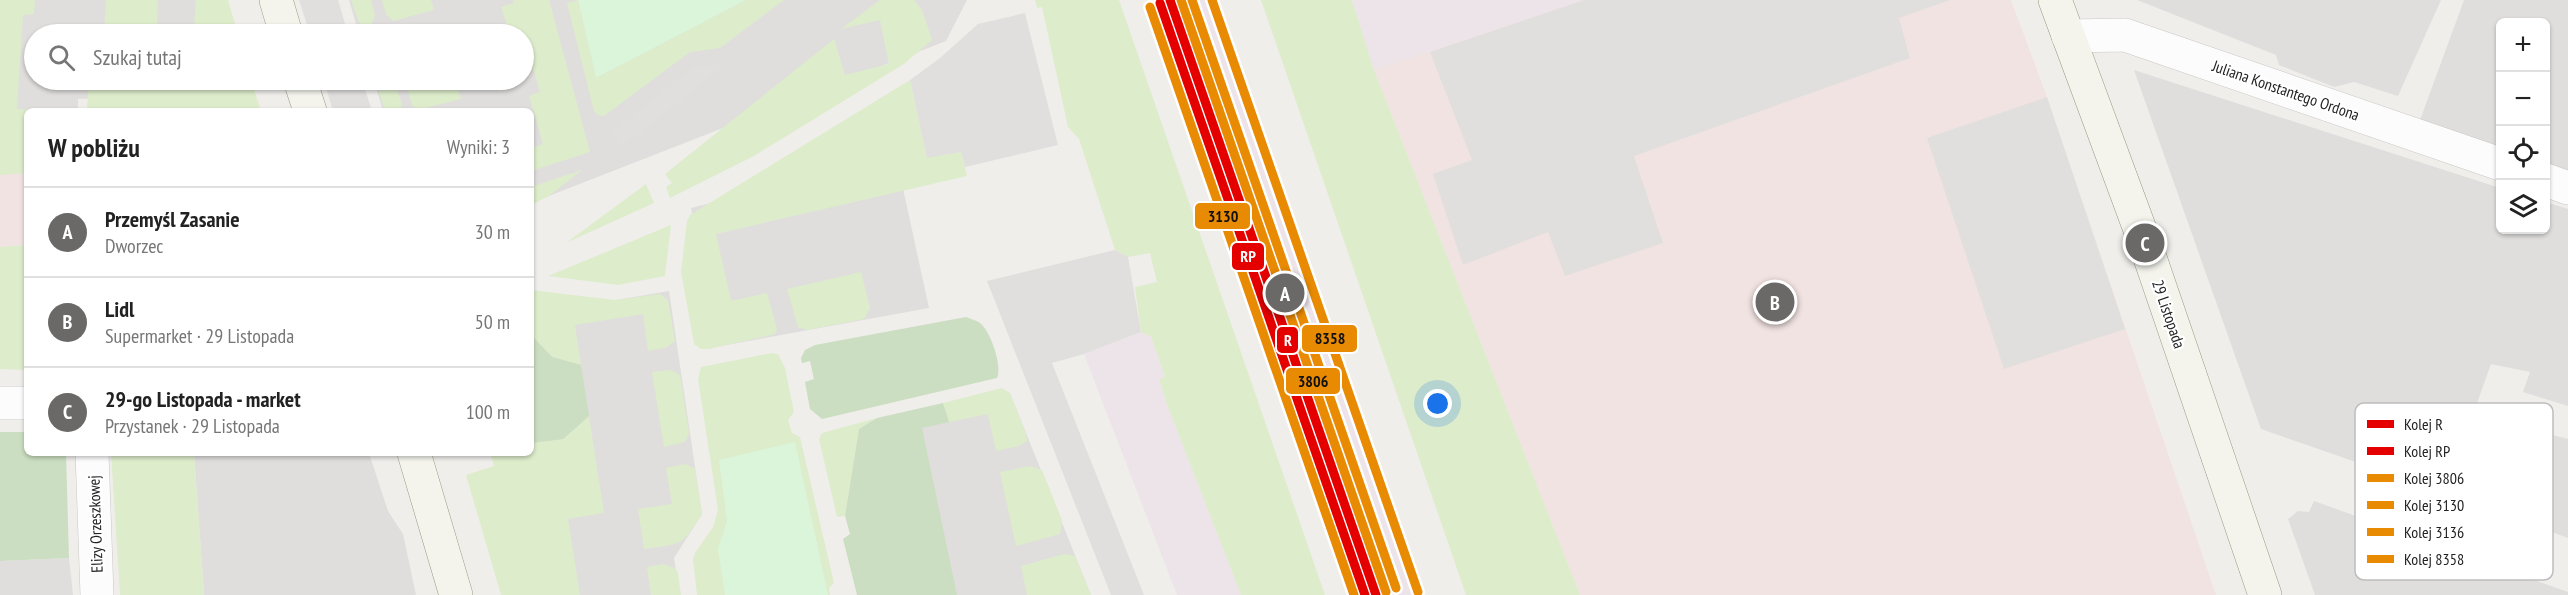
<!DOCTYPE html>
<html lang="pl">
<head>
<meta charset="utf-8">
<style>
  :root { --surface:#fff; --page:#f6f6f6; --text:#222; --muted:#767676; --line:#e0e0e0; --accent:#6a6968 }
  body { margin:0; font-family:"PT Sans Narrow",sans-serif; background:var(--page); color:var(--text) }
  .controls { position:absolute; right:18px; top:18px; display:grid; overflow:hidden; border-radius:9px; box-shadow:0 2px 4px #0004 }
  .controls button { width:54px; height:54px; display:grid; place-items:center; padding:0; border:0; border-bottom:2px solid var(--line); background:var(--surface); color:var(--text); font:30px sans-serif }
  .you { position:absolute; left:1438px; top:404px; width:21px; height:21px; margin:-15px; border:4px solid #fff; border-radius:50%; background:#1a73e8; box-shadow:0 0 0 9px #1a73e833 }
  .badge { display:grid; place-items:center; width:39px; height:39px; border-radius:50%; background:var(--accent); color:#fff; font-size:20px; font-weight:700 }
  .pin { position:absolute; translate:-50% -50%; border:3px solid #fff; box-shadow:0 2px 6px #0006 }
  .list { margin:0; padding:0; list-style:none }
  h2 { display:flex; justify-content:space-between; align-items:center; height:78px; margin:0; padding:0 24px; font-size:26px }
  h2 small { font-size:20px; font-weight:400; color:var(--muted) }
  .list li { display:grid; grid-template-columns:39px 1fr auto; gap:18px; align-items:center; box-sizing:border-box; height:90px; padding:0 24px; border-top:2px solid var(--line) }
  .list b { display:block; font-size:22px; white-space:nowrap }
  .list p { margin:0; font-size:20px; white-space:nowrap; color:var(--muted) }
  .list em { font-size:20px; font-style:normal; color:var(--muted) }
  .icon { flex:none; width:33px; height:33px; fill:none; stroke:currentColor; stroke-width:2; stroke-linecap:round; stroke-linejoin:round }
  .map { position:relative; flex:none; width:2568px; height:595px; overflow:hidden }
  .search { position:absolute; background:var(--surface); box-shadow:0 2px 4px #0004; left:24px; top:24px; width:510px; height:66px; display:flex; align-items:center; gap:15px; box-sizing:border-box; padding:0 21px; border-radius:33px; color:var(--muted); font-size:22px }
  .panel { position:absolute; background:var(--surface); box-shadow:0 2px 4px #0004; left:24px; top:108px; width:510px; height:348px; border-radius:9px }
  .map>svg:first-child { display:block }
  .residential { fill:#dfdedc }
  .commercial { fill:#f1e3e1 }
  .industrial { fill:#ede4e9 }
  .grass { fill:#ddeccb }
  .forest { fill:#cbdec1 }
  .park { fill:#daf5da }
  .parking { fill:#e0dfde }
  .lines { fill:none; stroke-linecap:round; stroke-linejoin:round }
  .street-casing { stroke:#c9c8c7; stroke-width:34 }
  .secondary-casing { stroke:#999a82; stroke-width:34 }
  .street { stroke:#fdfcfc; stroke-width:33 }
  .secondary { stroke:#f4f4ed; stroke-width:33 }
  .rail-1-casing { stroke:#fff; stroke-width:14 }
  .rail-2-casing { stroke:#fff; stroke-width:14 }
  .rail-3-casing { stroke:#fff; stroke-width:14 }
  .rail-4-casing { stroke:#fff; stroke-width:14 }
  .rail-5-casing { stroke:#fff; stroke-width:14 }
  .rail-6-casing { stroke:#fff; stroke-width:14 }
  .rail-1 { stroke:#e50000; stroke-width:9 }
  .rail-2 { stroke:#e50000; stroke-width:9 }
  .rail-3 { stroke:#e98a03; stroke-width:9 }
  .rail-4 { stroke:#e98a03; stroke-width:9 }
  .rail-5 { stroke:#e98a03; stroke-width:9 }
  .rail-6 { stroke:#e98a03; stroke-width:9 }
  .labels { text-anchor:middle; stroke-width:4.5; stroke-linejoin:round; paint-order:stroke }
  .street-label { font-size:16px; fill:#222; stroke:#fff }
  .key { fill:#fff; stroke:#bdbdbd; stroke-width:1.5 }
  .key-label { font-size:16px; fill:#222 }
  .line-badge { stroke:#fff; stroke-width:2 }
  .badge-label { font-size:16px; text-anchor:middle; font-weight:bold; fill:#fff }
  .pale-badge-label { font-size:16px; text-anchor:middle; font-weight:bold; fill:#111 }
</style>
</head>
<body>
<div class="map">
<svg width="2568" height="595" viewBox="0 0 2568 595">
  <rect width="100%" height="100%" fill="#f0eeeb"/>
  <g class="residential">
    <polygon points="0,0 224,0 234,34 34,34 34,80 248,80 252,93 78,99 78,111 27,111 27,173 0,175"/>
    <polygon points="349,0 967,0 946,41 531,203 531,111 383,111 374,80 524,80 524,34 359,34"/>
    <polygon points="2137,0 2441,0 2398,96 2354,82 2334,87 2279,65 2276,55"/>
    <polygon points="2464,0 2568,0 2568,171 2546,163 2546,22 2500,22 2500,147 2420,120"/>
    <polygon points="2134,70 2500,188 2500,230 2546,230 2546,202 2568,209 2568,406 2523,392 2530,372 2491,364 2445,493 2261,429"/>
    <polygon points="896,156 929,308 721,346 691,208"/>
    <polygon points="669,291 702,514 674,558 680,595 544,595 533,525 535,314"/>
    <polygon points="1010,393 1091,595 921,595 882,422"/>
    <polygon points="2533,430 2568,439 2568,538 2481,505 2507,441 2521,433"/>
    <polygon points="194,453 369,453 388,511 403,534 416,595 204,595"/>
    <polygon points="2314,501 2568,592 2568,595 2315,595 2288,519 2298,511 2309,512"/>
    <polygon points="69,558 73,595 0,595 0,561"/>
  </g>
  <g class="commercial">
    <polygon points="1584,0 2011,0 2047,97 2216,595 1580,595 1374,70"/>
    <polygon points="27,173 27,245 0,247 0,175"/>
  </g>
  <g class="industrial">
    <polygon points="1159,0 1216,0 1422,595 1363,595"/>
    <polygon points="1352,0 1584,0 1374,70"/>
    <polygon points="1141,332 1151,337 1165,377 1159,380 1166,402 1241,595 1177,595 1084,354"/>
  </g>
  <g class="grass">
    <polygon points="0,0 35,0 34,14 23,15 17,109 43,111 27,111 27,173 0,175"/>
    <polygon points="106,0 158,0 157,31 155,34 104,34"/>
    <polygon points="196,0 228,0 237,31 233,34 197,33 194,24"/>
    <polygon points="351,0 371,0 375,15 371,25 365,26 359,23"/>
    <polygon points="382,0 431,0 434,10 393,21 386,14"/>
    <polygon points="513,0 549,0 590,152 531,171 531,148 543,144 529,96 540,92 528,51 524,52 524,34 510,34 501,7 514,3"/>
    <polygon points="578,0 596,78 746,0 784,0 720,48 690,52 604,116 598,115 594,111 567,3"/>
    <polygon points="880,0 914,0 922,10 932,40 904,64 752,157 670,198 666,187 672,183 665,174 834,39 845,75 889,64 880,20 841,29"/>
    <polygon points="1035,0 1119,0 1325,595 1241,595 1166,402 1159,379 1165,377 1151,337 1141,332 1135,287 1157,282 1150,253 1128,257 1115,250 1079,139 1068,127 1042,7 1037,8"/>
    <polygon points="1261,0 1352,0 1374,70 1580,595 1466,595"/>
    <polygon points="102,80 251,80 261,111 87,111 88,89 101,89"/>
    <polygon points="375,80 394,80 402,104 400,111 385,111"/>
    <polygon points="405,80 455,80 461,99 417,110 412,105"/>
    <polygon points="910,80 927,157 961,152 967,176 716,234 731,301 767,293 777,329 775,334 709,349 701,349 694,344 681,272 687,221 690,215"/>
    <polygon points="582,170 549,196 531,205 531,187"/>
    <polygon points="646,184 654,203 566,243"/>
    <polygon points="671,225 665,276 618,285 548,276"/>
    <polygon points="27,245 27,370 0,369 0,247"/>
    <polygon points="861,272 870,308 864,319 807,330 798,327 787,289"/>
    <polygon points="531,290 615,300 660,294 668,300 675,341 667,347 648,351 643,314 575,325 581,365 552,357 531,335"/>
    <polygon points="772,353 778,354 785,368 794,412 788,420 792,433 800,437 834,583 829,588 830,595 697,595 693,560 695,553 713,527 718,510 698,379 701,367"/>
    <polygon points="671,370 680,375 689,433 685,442 664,447 652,372"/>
    <polygon points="1002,388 1010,393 1026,434 1027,441 1019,446 996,451 988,414 949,422 943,403"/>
    <polygon points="589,416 604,513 568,519 580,595 501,595 466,475 494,466 490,453 531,453 531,443 563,439"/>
    <polygon points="877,418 859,430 845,516 837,517 819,439 822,433"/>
    <polygon points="111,453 194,453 204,595 120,595"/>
    <path d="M686 464 695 469 702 514C680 548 683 543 644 549L638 509 672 504 666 468Z"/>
    <polygon points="1030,466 1042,470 1062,520 1060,534 1016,546 1000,472"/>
    <polygon points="1064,554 1075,556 1091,595 1027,595 1021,566"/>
    <polygon points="663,564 675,568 678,573 681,595 651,595 647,567"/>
  </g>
  <g class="forest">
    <path d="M966 317C970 319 976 320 980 323 990 330 1003 367 997 378L822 419 810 409 805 382 814 379 810 361 802 363 801 358 805 350 815 345Z"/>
    <polygon points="531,335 552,357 581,365 589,416 563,439 531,443"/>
    <polygon points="943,403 949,422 922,428 957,595 857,595 843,539 850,534 845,516 859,429 877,418"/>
    <polygon points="0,432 27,432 27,453 66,453 69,558 0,561"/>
  </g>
  <g class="park">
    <polygon points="578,0 746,0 596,78"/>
    <polygon points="795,442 828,595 725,595 718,549 727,521 719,460"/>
  </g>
  <g class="parking">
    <polygon points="299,0 338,0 348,34 310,34"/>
    <polygon points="1584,0 1950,0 1899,18 1910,58 1634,156 1663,243 1565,276 1548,232 1463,265 1433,174 1472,160 1430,52"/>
    <polygon points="1025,13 1058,145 965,167 961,152 927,158 910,80 940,58 978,24"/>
    <polygon points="726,64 622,147 611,133 693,67"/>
    <polygon points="324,80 362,80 372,111 333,111"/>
    <polygon points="2047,97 2125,329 2004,369 1927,138"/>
    <polygon points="1115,250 1128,257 1141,332 1084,354 1052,363 1144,595 1111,595 987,281"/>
  </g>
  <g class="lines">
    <g class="street-casing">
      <g id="street">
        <polyline points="2068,36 2125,35 2500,164"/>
        <polyline points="2546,180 2568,188"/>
        <polyline points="0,403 27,403"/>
        <polyline points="92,453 97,595"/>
      </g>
    </g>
    <g class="secondary-casing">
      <g id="secondary">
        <polyline points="276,0 286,34"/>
        <polyline points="2055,0 2145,243 2265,595"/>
        <polyline points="300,80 310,111"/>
        <polyline points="414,453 456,595"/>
      </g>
    </g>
    <use href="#street" class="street"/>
    <use href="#secondary" class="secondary"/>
    <g class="rail-1-casing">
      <polyline id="rail-1" points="1170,0 1376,595"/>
    </g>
    <g class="rail-2-casing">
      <polyline id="rail-2" points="1160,3 1365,595"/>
    </g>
    <g class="rail-3-casing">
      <polyline id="rail-3" points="1181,0 1386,592"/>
    </g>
    <g class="rail-4-casing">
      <polyline id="rail-4" points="1150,7 1354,595"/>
    </g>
    <g class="rail-5-casing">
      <polyline id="rail-5" points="1192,0 1396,588"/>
    </g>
    <g class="rail-6-casing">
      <polyline id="rail-6" points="1212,0 1418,592"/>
    </g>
    <use href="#rail-1" class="rail-1"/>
    <use href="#rail-2" class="rail-2"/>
    <use href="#rail-3" class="rail-3"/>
    <use href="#rail-4" class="rail-4"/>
    <use href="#rail-5" class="rail-5"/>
    <use href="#rail-6" class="rail-6"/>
  </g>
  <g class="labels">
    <g class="street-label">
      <text transform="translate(2286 90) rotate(19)" y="6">Juliana Konstantego Ordona</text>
      <text transform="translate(2169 314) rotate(71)" y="6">29 Listopada</text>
      <text transform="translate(95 524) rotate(-92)" y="6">Elizy Orzeszkowej</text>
    </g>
  </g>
  <rect x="2355" y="403" width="198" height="177" rx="9" class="key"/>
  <rect x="2367" y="420" width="27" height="8" fill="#e50000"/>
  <rect x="2367" y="447" width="27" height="8" fill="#e50000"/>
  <rect x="2367" y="474" width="27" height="8" fill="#e98a03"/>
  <rect x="2367" y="501" width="27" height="8" fill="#e98a03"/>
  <rect x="2367" y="528" width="27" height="8" fill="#e98a03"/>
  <rect x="2367" y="555" width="27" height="8" fill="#e98a03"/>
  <g class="key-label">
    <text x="2404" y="430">Kolej R</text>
    <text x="2404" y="457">Kolej RP</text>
    <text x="2404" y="484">Kolej 3806</text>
    <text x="2404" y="511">Kolej 3130</text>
    <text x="2404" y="538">Kolej 3136</text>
    <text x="2404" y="565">Kolej 8358</text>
  </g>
  <g class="line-badge">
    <rect x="1194" y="202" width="57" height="28" rx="6" fill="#e98a03"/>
    <rect x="1231" y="242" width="34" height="29" rx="6" fill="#e50000"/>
    <rect x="1301" y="324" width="57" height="29" rx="6" fill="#e98a03"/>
    <rect x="1276" y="326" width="23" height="28" rx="6" fill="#e50000"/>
    <rect x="1285" y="367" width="56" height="28" rx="6" fill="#e98a03"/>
  </g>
  <g class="badge-label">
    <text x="1248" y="262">RP</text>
    <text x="1288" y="346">R</text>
  </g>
  <g class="pale-badge-label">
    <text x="1223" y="222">3130</text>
    <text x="1330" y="344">8358</text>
    <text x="1313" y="387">3806</text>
  </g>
</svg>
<div class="controls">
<button>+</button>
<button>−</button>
<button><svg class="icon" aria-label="locate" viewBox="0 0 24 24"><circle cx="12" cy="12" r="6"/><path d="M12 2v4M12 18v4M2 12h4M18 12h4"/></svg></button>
<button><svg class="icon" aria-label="layers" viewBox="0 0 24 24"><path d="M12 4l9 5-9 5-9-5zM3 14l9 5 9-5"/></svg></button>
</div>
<div class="you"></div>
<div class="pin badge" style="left:1285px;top:293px">A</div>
<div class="pin badge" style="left:1775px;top:302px">B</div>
<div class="pin badge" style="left:2145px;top:243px">C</div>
<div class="search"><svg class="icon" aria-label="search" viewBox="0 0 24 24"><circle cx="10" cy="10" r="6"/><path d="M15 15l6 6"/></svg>Szukaj tutaj</div>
<section class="panel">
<h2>W pobliżu<small>Wyniki: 3</small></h2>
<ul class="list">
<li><span class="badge">A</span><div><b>Przemyśl Zasanie</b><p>Dworzec</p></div><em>30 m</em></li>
<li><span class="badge">B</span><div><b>Lidl</b><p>Supermarket · 29 Listopada</p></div><em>50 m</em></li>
<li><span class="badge">C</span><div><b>29-go Listopada - market</b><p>Przystanek · 29 Listopada</p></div><em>100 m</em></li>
</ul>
</section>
</div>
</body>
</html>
